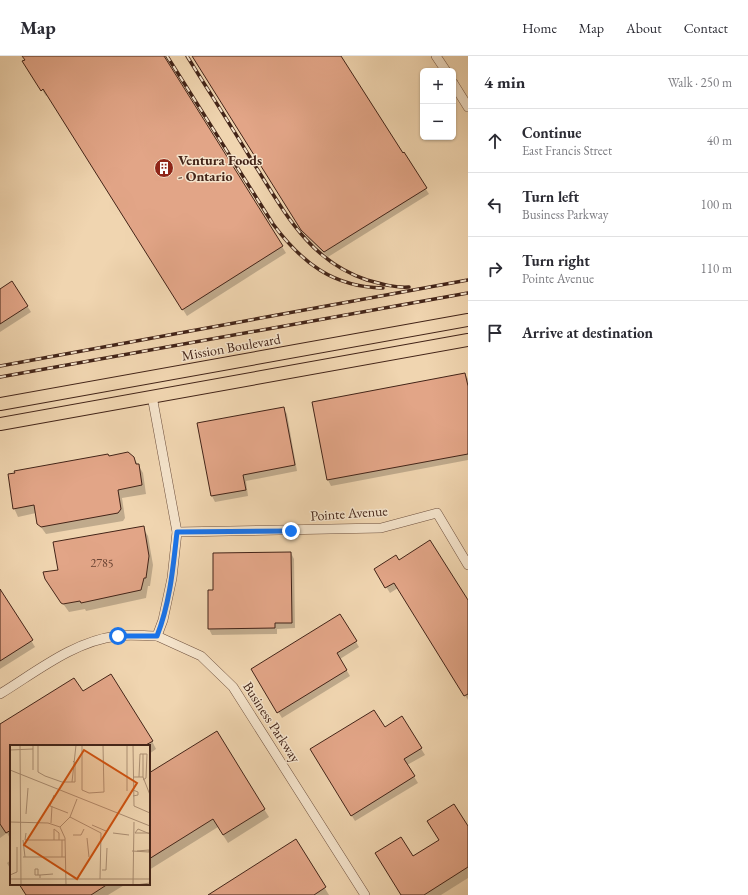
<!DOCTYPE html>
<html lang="en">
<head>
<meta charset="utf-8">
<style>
  :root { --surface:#fff; --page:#f2f2f3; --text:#2b2b33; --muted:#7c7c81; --line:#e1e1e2 }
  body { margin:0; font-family:"EB Garamond",serif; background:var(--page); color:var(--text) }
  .controls { position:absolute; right:12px; top:12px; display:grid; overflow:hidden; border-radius:6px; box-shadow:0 1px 3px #0004 }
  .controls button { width:36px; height:36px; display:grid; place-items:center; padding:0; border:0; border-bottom:1px solid var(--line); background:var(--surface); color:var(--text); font:20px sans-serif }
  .stop { position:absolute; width:12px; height:12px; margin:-9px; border:3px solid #1a73e8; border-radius:50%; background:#fff }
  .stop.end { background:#1a73e8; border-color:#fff; box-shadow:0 1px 4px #0008 }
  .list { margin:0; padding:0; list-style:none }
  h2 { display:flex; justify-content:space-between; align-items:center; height:52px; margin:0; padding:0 16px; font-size:17px }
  h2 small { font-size:13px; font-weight:400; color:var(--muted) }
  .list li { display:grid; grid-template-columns:26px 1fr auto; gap:12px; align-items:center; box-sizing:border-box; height:64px; padding:0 16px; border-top:1px solid var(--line) }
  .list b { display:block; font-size:15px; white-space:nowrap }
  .list p { margin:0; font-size:13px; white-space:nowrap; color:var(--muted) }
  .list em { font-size:13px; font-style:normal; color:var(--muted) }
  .icon { flex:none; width:22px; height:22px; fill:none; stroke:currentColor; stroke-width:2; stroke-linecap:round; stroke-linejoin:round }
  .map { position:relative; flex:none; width:468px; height:839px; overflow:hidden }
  header { display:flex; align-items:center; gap:24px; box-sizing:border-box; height:56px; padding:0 20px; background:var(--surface); border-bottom:1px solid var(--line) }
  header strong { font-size:19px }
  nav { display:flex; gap:22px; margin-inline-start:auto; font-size:14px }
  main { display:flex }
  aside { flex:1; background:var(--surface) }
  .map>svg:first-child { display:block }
  .shadow { fill:#0003 }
  .building { fill:#e2a587; stroke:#432418 }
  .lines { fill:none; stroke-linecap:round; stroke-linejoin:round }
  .minor-casing { stroke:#6e503e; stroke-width:10 }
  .major-casing { stroke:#432418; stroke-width:14 }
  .minor { stroke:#f5e4cc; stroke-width:9 }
  .major { stroke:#f0d5b0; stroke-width:12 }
  .rail-casing { stroke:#432418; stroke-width:3.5 }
  .rail { stroke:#f5e4cc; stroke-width:2; stroke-dasharray:6; stroke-linecap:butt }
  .route { stroke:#1a73e8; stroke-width:5 }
  .labels { text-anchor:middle; stroke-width:3; stroke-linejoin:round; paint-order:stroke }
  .number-label { font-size:12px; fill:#6b4434 }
  .poi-label { font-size:14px; font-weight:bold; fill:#432418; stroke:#f5e4cc; text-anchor:start }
  .street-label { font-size:14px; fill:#432418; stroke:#f5e4cc }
  .inset-road { fill:none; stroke:#ab8e73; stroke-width:1 }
  .view { fill:#cf510e; fill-opacity:0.15; stroke:#cf510e; stroke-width:2 }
  .inset-edge { fill:none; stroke:#432418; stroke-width:2 }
</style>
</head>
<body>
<header>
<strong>Map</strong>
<nav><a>Home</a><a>Map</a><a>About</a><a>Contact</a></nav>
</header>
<main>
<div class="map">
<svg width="468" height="839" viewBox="0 0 468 839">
  <rect width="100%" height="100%" fill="#f0d5b0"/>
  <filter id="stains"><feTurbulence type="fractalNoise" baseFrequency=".005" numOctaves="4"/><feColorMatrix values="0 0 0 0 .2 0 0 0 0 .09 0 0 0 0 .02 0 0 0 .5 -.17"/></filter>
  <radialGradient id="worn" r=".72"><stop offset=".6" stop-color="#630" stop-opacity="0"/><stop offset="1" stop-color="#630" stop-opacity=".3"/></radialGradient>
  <g class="shadow">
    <polygon points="23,0 163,0 286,197 187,260 48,39 46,40 27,11"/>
    <polygon points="193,0 340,0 429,138 328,201 306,180"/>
    <polygon points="12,226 31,256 0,276 0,234"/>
    <polygon points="465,318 468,323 468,404 331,430 328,424 313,346"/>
    <polygon points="283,352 287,358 297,415 246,425 248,440 215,446 212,440"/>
    <polygon points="134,402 143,417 146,438 122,442 125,462 123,465 46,478 38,467 36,457 18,461 14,452"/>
    <polygon points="143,472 148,480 153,509 150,530 148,530 146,542 86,555 85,553 69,556 51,531"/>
    <polygon points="291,497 294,503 295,572 277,573 277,578 212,579 209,573 214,535"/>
    <polygon points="398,505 468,546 468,644 398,532 390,537 375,513"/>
    <polygon points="0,534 35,591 0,613"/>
    <polygon points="340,559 359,591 340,603 350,620 282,662 252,613"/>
    <polygon points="82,637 152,685 156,693 149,698 149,690 11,690 11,784 7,777 0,782 0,670"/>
    <polygon points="402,662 425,699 407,709 418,727 355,765 311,694 385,673"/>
    <polygon points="149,718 264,753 269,761 228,787 218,771 149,814"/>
    <polygon points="468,772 468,822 441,839 402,839 413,802 440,785"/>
    <polygon points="296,785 329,839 210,839"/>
    <polygon points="11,804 11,814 7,807"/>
    <polygon points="20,828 126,828 108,839 27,839"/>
  </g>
  <g class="building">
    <polygon points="22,0 164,0 283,190 182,254 43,33 41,35 22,5 25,4"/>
    <polygon points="192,0 341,0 403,97 404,96 427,132 324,196 301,174"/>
    <polygon points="12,225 28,250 0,268 0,233"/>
    <polygon points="465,317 468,330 468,398 327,424 312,346"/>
    <polygon points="284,351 295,409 243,419 246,434 211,440 197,367"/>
    <polygon points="128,396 134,401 136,408 139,408 142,429 118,434 121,453 118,457 41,471 37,468 34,449 13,453 8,418 15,417 14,415 108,398 109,400"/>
    <polygon points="144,470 149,500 146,522 144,522 141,534 81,547 80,545 63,548 61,547 45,523 43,516 58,514 53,486"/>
    <polygon points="430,484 468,544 468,638 464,640 394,527 385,532 374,513 396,499 399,504"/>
    <polygon points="291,496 292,567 275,567 275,572 208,573 208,534 213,534 213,497"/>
    <polygon points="0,533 33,584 0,605"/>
    <polygon points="340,558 357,585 337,597 347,614 277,657 251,613"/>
    <polygon points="111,618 153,685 144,690 11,690 11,774 6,777 0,768 0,668 74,622 83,635"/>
    <polygon points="374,654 385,671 402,660 422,692 404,703 415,720 351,760 310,693"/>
    <polygon points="217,675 265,753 223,779 213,763 149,803 149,717"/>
    <polygon points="454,748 468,770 468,811 424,839 401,839 375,797 401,781 413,800 439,784 427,765"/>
    <polygon points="296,783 326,831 314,839 208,839"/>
    <polygon points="19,828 108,828 91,839 26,839"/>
  </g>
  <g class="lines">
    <g class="minor-casing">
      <g id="minor">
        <polyline points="436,0 446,15"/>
        <polyline points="453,27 468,51"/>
        <polyline points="152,340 177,476 172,522 163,564 157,580 201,600 233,631 365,839"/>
        <polyline points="177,476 381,472 437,457 468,509"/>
        <path d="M0 638C36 616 74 585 117 580 130 578 144 580 157 580"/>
      </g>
    </g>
    <g class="major-casing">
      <g id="major">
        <polyline points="0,348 468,264"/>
        <polyline points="0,368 468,284"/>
      </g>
    </g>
    <use href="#minor" class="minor"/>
    <use href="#major" class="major"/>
    <g class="rail-casing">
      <g id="rail">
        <path d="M167 0 273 168C302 207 333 231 383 232"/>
        <path d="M187 0C208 34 230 68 251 103 283 153 307 204 367 224 381 228 395 232 409 231"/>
        <polyline points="0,310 468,224"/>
        <polyline points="0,321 468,237"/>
      </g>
    </g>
    <use href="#rail" class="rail"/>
  </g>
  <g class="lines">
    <path class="route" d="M118 580H157C170 547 173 512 177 476L291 475"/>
  </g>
  <defs>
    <g id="building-disc" transform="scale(1)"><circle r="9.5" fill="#8f2418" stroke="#f5e4cc"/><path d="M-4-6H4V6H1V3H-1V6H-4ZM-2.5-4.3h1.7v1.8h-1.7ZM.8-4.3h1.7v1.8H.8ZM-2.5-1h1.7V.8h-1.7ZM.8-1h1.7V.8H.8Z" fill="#fff"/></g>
  </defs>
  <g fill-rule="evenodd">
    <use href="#building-disc" x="164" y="112"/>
  </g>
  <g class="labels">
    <g class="number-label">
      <text x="102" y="511">2785</text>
    </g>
    <g class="poi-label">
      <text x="178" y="109">Ventura Foods<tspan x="178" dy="16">- Ontario</tspan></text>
    </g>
    <g class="street-label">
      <text transform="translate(231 291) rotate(-10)" y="5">Mission Boulevard</text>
      <text transform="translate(349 457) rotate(-4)" y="5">Pointe Avenue</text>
      <text transform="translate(272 666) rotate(57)" y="5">Business Parkway</text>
    </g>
  </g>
  <g transform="translate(10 689)">
    <rect width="140" height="140" fill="#f0d5b0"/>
    <path class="inset-road" d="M10 0 11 140M23 0V25M28 0V27L35 31 52 37H65V18L63 16M72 0V45L79 48 94 47 93 0M117 0V46M123 0 124 61 140 68M0 5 23 4M0 25 140 81M123 32H133L140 50V60M129 32 130 9H133V32M133 35 136 33 137 9H133M62 37 66 0M123 45 128 47V50L123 51M44 50 40 61 58 68M16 69 18 43M60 72 91 88 90 134M0 77 38 78 50 82M41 78 42 61M82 80 96 86M16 88 15 95H55M103 88 119 90M139 88H125L128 84 140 89M63 90H71L74 84M77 93 79 112M13 95 15 112M44 95V84L49 88V95M52 95V112M122 106 139 107V105L127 106M13 112H55M92 125H96L97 103M0 130 7 127V102M28 130V124H25V130H30V133M30 130 43 129M0 134H140M56 140 55 93 50 82 60 72 67 54M123 140 124 77M126 140 140 138"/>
    <path class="view" d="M74 5 127 38 67 134 14 100Z"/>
    <rect width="140" height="140" class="inset-edge"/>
  </g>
  <rect width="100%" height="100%" filter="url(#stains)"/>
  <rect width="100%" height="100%" fill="url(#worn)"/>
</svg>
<div class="controls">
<button>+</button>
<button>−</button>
</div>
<div class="stop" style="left:118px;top:580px"></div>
<div class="stop end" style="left:291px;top:475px"></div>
</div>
<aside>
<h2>4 min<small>Walk · 250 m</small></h2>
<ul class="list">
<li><svg class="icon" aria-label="ahead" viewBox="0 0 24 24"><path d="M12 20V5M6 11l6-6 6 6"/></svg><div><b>Continue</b><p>East Francis Street</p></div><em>40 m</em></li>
<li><svg class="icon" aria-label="left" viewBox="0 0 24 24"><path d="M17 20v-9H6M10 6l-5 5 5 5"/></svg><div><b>Turn left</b><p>Business Parkway</p></div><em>100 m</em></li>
<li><svg class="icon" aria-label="right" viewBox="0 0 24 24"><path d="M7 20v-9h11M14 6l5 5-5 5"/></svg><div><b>Turn right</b><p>Pointe Avenue</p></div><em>110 m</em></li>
<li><svg class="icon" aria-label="arrive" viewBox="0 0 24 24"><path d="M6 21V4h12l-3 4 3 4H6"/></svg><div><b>Arrive at destination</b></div></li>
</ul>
</aside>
</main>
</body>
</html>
